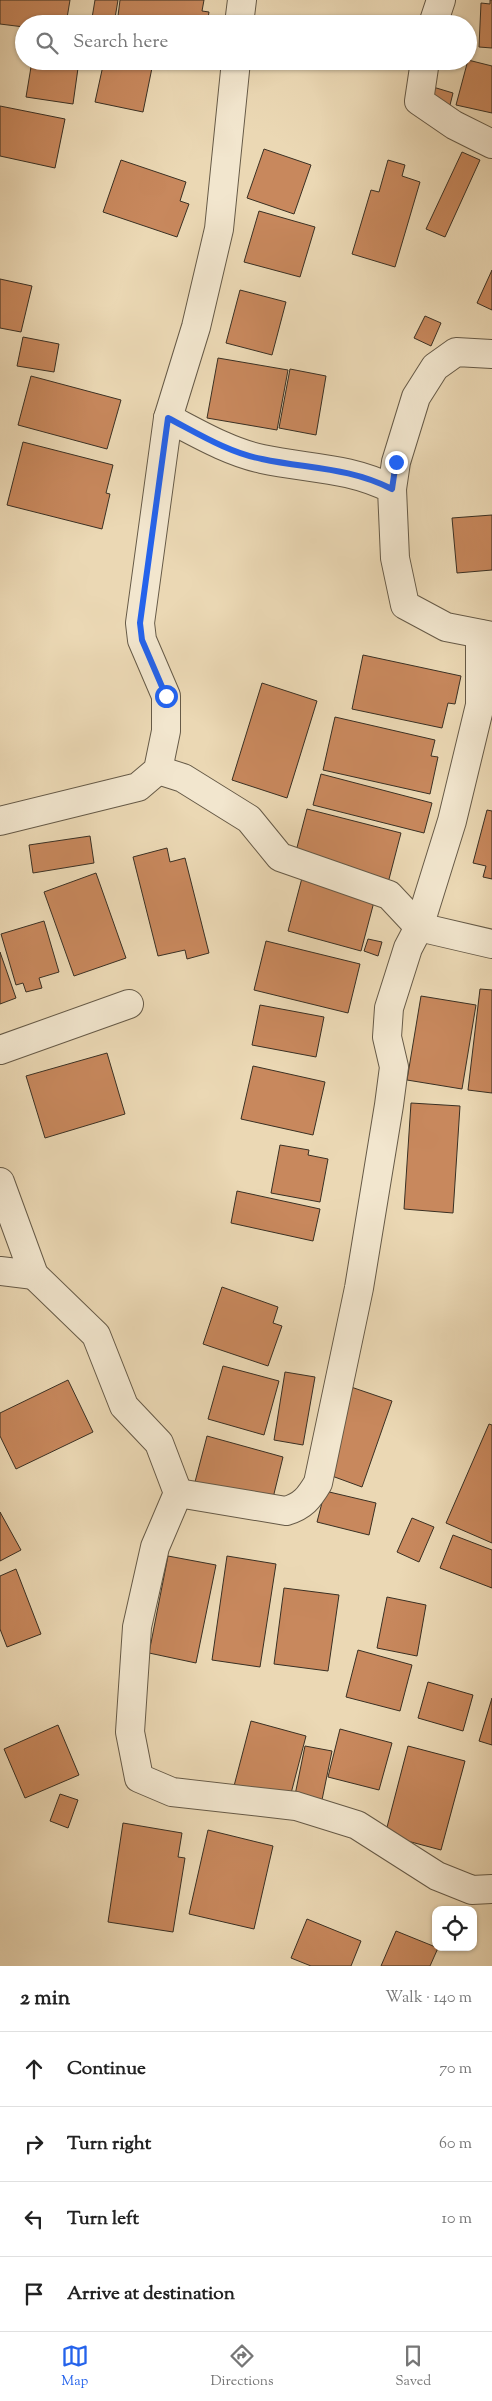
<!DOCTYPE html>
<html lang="en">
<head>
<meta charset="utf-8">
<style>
  :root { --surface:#fff; --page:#f2f2f2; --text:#222; --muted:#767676; --line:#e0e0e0; --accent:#2563eb }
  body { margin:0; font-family:"Sorts Mill Goudy",serif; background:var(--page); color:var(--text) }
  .controls { position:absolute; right:15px; bottom:15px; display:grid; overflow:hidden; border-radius:10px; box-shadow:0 1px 4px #0004 }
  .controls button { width:45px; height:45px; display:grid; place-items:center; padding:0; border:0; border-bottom:1px solid var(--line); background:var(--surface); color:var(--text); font:25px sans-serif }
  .stop { position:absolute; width:15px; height:15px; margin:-11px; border:4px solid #2563eb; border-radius:50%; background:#fff }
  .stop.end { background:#2563eb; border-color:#fff; box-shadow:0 1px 5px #0008 }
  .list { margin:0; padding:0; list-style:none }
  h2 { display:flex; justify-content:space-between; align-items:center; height:65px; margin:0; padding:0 20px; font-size:21px }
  h2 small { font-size:16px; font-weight:400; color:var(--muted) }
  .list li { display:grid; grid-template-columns:32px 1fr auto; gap:15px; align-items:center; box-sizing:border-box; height:75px; padding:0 20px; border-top:1px solid var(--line) }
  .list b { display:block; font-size:19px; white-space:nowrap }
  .list em { font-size:16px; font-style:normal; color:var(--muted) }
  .icon { flex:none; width:28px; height:28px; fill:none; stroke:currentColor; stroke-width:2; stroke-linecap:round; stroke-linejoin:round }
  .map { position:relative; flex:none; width:492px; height:1966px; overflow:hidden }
  .search { position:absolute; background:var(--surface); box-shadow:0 1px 4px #0004; left:15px; right:15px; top:15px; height:55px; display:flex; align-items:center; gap:12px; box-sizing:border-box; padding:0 18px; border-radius:28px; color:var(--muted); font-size:19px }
  .sheet { height:365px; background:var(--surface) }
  nav { display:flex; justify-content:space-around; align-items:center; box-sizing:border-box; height:70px; border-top:1px solid var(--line); background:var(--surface); font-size:14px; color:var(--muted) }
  nav a { display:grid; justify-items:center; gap:2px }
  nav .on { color:var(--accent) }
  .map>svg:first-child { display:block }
  .building { fill:#c8885d; stroke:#3a3023 }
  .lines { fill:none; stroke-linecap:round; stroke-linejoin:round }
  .minor-casing { stroke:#665a47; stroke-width:30 }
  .minor { stroke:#f2e6ce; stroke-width:28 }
  .route { stroke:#2563eb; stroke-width:6 }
</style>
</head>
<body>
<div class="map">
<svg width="492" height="1966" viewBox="0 0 492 1966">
  <rect width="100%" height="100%" fill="#ebd8b4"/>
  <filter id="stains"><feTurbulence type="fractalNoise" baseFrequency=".004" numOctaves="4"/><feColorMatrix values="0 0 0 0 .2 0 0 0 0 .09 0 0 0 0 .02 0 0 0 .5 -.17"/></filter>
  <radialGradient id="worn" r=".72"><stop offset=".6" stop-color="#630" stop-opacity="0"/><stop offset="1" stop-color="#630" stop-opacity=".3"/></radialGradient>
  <g class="building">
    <polygon points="0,0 70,0 66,24 34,21 34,24 24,24 24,27 0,24"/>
    <polygon points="95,0 118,0 114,24 91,24"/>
    <polygon points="120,0 204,0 202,11 209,12 207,24 117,24"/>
    <polygon points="490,0 492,0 492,48 479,47 481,3 490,4"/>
    <polygon points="468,29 473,30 470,51 468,51"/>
    <polygon points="468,60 492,66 492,113 456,105"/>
    <polygon points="32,61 79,61 73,104 26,97"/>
    <polygon points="104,61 143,61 153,63 143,112 95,102"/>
    <polygon points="433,87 453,93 450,105 430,100"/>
    <polygon points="0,106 65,119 55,168 0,156"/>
    <polygon points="264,149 311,165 294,214 247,198"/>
    <polygon points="462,152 480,160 445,237 426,229"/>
    <polygon points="121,160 186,182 180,201 189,204 177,237 103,212"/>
    <polygon points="388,160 405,165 402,176 420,182 395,267 352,254 371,190 379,192"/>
    <polygon points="259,211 315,227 300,277 244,262"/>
    <polygon points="492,270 492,310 477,303"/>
    <polygon points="0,279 32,286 21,332 0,328"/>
    <polygon points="240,290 286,302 272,355 226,343"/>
    <polygon points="425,316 441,323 431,346 414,338"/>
    <polygon points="23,337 59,344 54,372 17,366"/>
    <polygon points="218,358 288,370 277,430 207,418"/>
    <polygon points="290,369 326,376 316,435 279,428"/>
    <polygon points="31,376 121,400 107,449 18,425"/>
    <polygon points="23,442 113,465 106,493 110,494 102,529 7,505"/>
    <polygon points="492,515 492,570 457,573 452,518"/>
    <polygon points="363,655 461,676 455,704 448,703 442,728 352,709"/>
    <polygon points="262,683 317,701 287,798 232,780"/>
    <polygon points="335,717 435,740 431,756 438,757 430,794 323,770"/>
    <polygon points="321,774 432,803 424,833 313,805"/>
    <polygon points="307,809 401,833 388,883 294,859"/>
    <polygon points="487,810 492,811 492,879 483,877 486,866 473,863"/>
    <polygon points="90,836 94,863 33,873 29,845"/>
    <polygon points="167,848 170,862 185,858 209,953 187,959 185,950 158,956 133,857"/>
    <polygon points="96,873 126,958 74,976 44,892"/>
    <polygon points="302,878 375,898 361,951 288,931"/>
    <polygon points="44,921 59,972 39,978 42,988 26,992 23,983 16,985 1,934"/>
    <polygon points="368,939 382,942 378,956 364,951"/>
    <polygon points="266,941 360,964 348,1013 254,990"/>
    <polygon points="0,952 16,998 0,1004"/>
    <polygon points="480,989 492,990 492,1093 468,1090"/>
    <polygon points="421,996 476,1005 462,1089 407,1080"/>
    <polygon points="260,1005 324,1017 316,1057 252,1045"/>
    <polygon points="107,1053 125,1114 45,1138 26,1076"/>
    <polygon points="253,1066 325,1082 313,1135 241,1119"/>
    <polygon points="411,1103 460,1106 453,1213 404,1209"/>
    <polygon points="280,1145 309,1150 308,1155 328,1159 320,1202 271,1193"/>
    <polygon points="237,1191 320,1209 313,1241 231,1223"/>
    <polygon points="222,1287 278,1307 273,1323 282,1326 268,1366 203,1344"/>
    <polygon points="223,1366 279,1381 264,1435 208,1419"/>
    <polygon points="285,1372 315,1377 303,1445 274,1440"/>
    <polygon points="68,1380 93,1432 16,1469 0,1436 0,1413"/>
    <polygon points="351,1387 392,1401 362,1487 321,1472"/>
    <polygon points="489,1424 492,1425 492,1543 446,1523"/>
    <polygon points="207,1436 283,1457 272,1502 195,1482"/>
    <polygon points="325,1491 376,1503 369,1535 317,1522"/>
    <polygon points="0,1512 21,1550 0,1561"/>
    <polygon points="412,1518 434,1527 419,1562 397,1552"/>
    <polygon points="453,1535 492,1550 492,1588 440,1568"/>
    <polygon points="168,1556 216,1565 196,1663 149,1653"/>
    <polygon points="227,1556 276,1564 260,1667 212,1660"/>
    <polygon points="16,1569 41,1634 7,1647 0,1629 0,1576"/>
    <polygon points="284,1588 339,1595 328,1671 274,1664"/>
    <polygon points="387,1597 426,1605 417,1656 377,1648"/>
    <polygon points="358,1650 412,1665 400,1711 346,1697"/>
    <polygon points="428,1682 473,1695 463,1731 418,1718"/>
    <polygon points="492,1698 492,1745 479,1741"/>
    <polygon points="251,1721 306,1736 289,1801 234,1786"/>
    <polygon points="58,1725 79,1775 25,1798 4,1749"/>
    <polygon points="340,1729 392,1743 379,1790 328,1777"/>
    <polygon points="305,1746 332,1751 322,1800 295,1795"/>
    <polygon points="408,1746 465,1761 441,1850 385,1835"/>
    <polygon points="60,1794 78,1800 68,1828 50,1821"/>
    <polygon points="123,1823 182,1833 178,1857 185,1858 173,1932 108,1922"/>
    <polygon points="208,1830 273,1846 254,1929 189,1914"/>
    <polygon points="307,1919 361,1941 351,1966 311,1966 291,1958"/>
    <polygon points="396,1931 438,1948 430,1966 381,1966"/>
  </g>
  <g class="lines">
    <g class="minor-casing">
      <g id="minor">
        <polyline points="239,24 242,0"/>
        <polyline points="433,24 441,0"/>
        <polyline points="425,61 419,101 454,125 492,144"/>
        <path d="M168 418C197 433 229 452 262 459 309 469 348 467 392 489L395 558 405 605 446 627 492 636"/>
        <polyline points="392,489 396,462 416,397 435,367 456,352 492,354"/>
        <polyline points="158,770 183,778 249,819 280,857 389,895 419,927 492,944"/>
        <polyline points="0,821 138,787 158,770 166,731 166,696 142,640 140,623 168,418 196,327 219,229 236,61"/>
        <polyline points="0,1050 129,1004"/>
        <polyline points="0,1182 34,1275 96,1335 124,1406 159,1443 178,1493 155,1547 137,1627 130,1732 139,1778 172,1792 296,1806 357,1825 437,1876 472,1890 492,1889"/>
        <polyline points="0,1271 34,1275"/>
        <path d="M178 1493 286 1511C303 1506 309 1498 318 1483L359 1288 389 1105 394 1067 387 1037 389 1008 408 948 419 927 452 821 480 705V634"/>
      </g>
    </g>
    <use href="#minor" class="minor"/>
  </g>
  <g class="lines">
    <path class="route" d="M166 696 142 640 140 623 168 418C197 433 229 453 262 459 309 469 348 467 392 489L396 462"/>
  </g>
  <rect width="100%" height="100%" filter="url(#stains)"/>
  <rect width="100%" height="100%" fill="url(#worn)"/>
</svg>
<div class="controls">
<button><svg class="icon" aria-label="locate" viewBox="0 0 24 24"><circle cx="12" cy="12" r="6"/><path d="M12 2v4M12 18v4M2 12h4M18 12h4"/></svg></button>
</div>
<div class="stop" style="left:166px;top:696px"></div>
<div class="stop end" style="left:396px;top:462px"></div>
<div class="search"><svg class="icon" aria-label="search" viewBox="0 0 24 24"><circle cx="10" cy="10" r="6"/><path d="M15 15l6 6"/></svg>Search here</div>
</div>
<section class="sheet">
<h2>2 min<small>Walk · 140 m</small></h2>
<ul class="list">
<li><svg class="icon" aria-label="ahead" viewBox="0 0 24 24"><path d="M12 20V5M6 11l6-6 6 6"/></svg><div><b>Continue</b></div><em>70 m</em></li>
<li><svg class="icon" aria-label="right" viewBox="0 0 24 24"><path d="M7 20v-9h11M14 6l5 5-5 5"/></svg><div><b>Turn right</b></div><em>60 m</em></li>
<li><svg class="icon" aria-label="left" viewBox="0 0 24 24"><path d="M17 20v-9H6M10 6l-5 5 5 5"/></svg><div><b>Turn left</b></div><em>10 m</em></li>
<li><svg class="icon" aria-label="arrive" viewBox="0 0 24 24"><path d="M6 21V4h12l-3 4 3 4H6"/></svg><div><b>Arrive at destination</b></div></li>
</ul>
</section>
<nav>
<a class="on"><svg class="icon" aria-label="map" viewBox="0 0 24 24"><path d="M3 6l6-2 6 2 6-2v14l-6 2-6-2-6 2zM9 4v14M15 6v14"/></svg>Map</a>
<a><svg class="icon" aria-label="directions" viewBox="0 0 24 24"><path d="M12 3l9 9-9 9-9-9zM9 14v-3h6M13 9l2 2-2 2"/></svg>Directions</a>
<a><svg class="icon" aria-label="saved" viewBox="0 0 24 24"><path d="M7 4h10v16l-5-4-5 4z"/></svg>Saved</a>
</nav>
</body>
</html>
